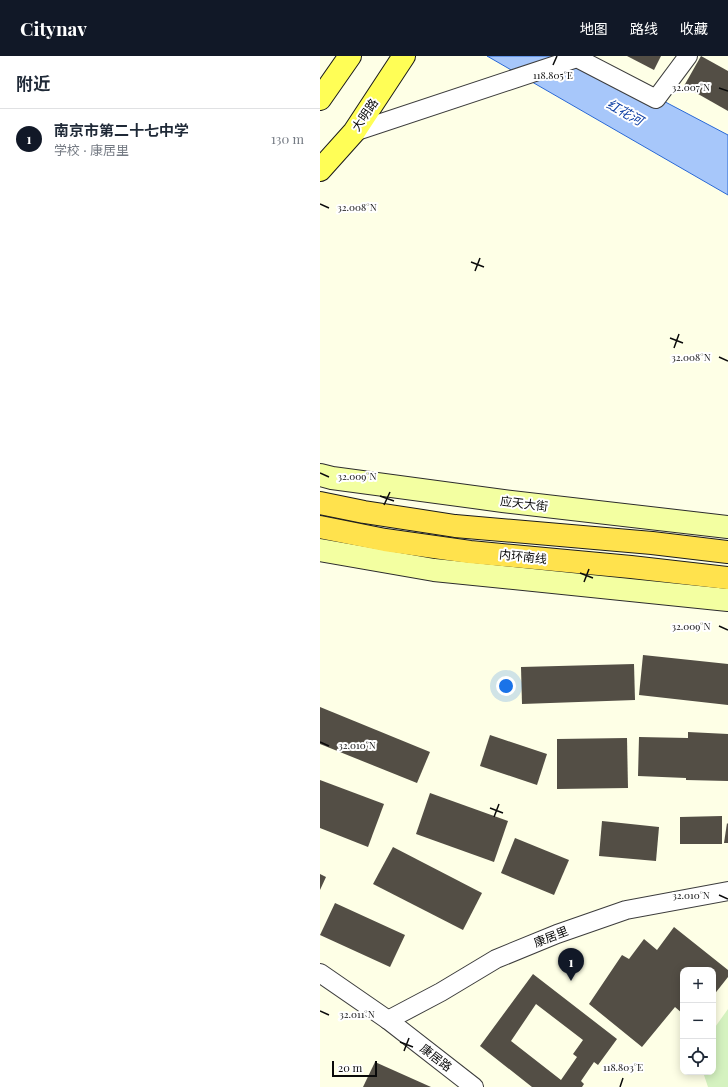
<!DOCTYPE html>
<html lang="zh">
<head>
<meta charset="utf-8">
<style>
  :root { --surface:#fff; --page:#f2f2f3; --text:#1f2937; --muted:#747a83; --line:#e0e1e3; --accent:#111827 }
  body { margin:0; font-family:"Playfair Display","Noto Sans SC",serif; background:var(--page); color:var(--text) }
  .controls { position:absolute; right:12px; bottom:12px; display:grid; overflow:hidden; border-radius:8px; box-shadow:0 2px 10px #0003 }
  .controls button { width:36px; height:36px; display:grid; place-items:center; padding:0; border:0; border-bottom:1px solid var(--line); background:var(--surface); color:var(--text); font:20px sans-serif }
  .scale { position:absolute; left:12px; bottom:10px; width:45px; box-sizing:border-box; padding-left:4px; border:2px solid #0a0a0a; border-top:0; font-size:11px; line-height:14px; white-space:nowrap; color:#0a0a0a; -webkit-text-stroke:3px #fff; paint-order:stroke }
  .you { position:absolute; left:186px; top:630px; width:14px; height:14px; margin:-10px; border:3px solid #fff; border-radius:50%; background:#1a73e8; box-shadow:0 0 0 6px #1a73e833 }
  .badge { display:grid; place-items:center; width:26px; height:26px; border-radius:50%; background:var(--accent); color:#fff; font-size:13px; font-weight:700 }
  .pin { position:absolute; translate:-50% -33px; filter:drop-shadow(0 1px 2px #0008) }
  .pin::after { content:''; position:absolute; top:21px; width:14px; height:12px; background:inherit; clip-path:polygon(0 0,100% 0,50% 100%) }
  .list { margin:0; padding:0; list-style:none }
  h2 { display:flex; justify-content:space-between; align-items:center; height:52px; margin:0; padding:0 16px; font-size:17px }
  h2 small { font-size:13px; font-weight:400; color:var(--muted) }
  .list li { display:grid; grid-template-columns:26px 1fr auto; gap:12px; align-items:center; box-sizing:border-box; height:60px; padding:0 16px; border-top:1px solid var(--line) }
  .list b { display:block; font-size:15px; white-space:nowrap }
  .list p { margin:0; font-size:13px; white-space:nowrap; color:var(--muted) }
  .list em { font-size:13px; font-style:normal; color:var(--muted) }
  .icon { flex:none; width:22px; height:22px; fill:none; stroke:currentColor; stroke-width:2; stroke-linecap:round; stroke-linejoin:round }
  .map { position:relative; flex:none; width:408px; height:1031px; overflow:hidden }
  header { display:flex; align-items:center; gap:24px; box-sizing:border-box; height:56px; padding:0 20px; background:var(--accent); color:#fff }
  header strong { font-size:19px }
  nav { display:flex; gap:22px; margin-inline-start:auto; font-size:14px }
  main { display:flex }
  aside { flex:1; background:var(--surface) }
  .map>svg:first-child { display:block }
  .pitch { fill:#d5f2c0 }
  .water { fill:#a7c7fa; stroke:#2968d6 }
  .building { fill:#534e45; fill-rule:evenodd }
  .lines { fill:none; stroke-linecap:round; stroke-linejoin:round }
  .minor-casing { stroke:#3d3d3d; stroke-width:20 }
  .secondary-casing { stroke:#2c2c2c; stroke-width:24 }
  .primary-casing { stroke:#1b1b1b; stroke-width:24 }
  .trunk-casing { stroke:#1b1b1b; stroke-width:24 }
  .minor { stroke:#fff; stroke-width:18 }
  .secondary { stroke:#f3ffa1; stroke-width:22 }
  .primary { stroke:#fffe56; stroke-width:22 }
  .trunk { stroke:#ffe24d; stroke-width:22 }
  .ticks { fill:none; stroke:#0a0a0a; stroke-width:1.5 }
  .labels { text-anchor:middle; stroke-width:4; stroke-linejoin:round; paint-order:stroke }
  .street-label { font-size:12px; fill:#0a0a0a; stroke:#fff }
  .water-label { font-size:13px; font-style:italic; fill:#0c3da2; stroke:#fff }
  .ticks-label { font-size:10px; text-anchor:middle; fill:#0a0a0a; stroke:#fff; stroke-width:4; stroke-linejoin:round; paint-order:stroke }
</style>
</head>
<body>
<header>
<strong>Citynav</strong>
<nav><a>地图</a><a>路线</a><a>收藏</a></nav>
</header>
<main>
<aside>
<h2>附近<small></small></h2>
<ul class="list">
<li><span class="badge">1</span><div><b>南京市第二十七中学</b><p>学校 · 康居里</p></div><em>130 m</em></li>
</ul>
</aside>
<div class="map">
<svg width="408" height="1031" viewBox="0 0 408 1031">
  <rect width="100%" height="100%" fill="#feffe6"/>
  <polygon class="pitch" points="408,953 408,1031 388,1031 383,1016 393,1016 393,974"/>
  <polygon class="water" points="167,0 258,0 408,79 408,139"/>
  <g class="building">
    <polygon points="307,0 341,0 334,14"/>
    <polygon points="381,0 408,15 408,55 364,30"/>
    <polygon points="323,599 408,608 408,649 319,639"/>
    <polygon points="314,608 315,644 202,648 201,611"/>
    <polygon points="0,651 110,696 97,727 0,688"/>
    <polygon points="368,676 408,678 408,725 366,724 366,722 318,720 319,681 368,682"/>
    <polygon points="170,679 227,698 217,729 160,710"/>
    <polygon points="307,682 308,732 237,733 237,683"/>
    <polygon points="0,724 64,748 48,791 0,772"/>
    <polygon points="110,737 188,765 174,806 96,778"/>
    <polygon points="402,760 402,788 360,788 360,761"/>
    <polygon points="282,765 339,771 336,805 279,800"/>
    <polygon points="407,767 408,768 408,787 404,787"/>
    <polygon points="195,782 249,804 234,839 181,817"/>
    <polygon points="73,791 162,837 143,874 53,828"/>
    <polygon points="0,818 6,821 0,834"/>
    <polygon points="15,847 85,879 70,911 0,879"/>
    <polygon points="354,871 408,914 408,921 393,940 393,914 363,914 363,958 355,951 322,991 269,948 302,899 309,903 324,883 337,894"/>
    <path d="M213 918 297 983 278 1009 274 1006 261 1025 264 1028 262 1031H212L160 990ZM216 948 263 984 253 998 257 1001 241 1024 191 985Z"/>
    <polygon points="55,1006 111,1031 43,1031"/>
  </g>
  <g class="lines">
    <g class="minor-casing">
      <g id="minor">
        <polyline points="34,76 257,2 336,43 368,0"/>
        <polyline points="0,917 68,964 154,1031"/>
        <polyline points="68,964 121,936 176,903 237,878 306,854 408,835"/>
      </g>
    </g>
    <g class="secondary-casing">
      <g id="secondary">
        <polyline points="0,419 12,422 183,445 408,471"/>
        <polyline points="0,494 114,514 408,544"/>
      </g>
    </g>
    <g class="primary-casing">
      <g id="primary">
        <polyline points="0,43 30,0"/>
        <polyline points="0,114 34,76 84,0"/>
      </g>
    </g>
    <g class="trunk-casing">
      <g id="trunk">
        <polyline points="0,447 44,456 135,470 332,487 408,496"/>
        <polyline points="0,471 65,484 150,496 311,511 408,522"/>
      </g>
    </g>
    <use href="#minor" class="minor"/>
    <use href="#secondary" class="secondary"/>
    <use href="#primary" class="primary"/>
    <use href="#trunk" class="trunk"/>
  </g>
  <path class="ticks" d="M233 9 237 0M399 32 408 35M0 148 9 152M151 206 164 211M155 215 160 202M350 282 363 287M354 292 359 278M399 301 408 305M0 417 9 421M60 440 74 445M64 449 70 436M260 517 273 522M264 526 269 513M399 570 408 574M0 686 9 690M170 752 183 757M174 761 179 748M399 839 408 843M0 955 9 959M80 986 93 991M84 995 89 982M300 1031 303 1022"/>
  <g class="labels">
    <g class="street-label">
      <text transform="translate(45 59) rotate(-56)" y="4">大明路</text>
      <text transform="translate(204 448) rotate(7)" y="4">应天大街</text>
      <text transform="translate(203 501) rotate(6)" y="4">内环南线</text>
      <text transform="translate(231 881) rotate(-21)" y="4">康居里</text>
      <text transform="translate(116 1002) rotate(38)" y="4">康居路</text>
    </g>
    <g class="water-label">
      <text transform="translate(305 56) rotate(29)" y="5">红花河</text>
    </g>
  </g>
  <g class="ticks-label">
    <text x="233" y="23">118.805°E</text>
    <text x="371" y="35">32.007°N</text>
    <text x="37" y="155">32.008°N</text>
    <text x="371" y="305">32.008°N</text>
    <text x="37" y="424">32.009°N</text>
    <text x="371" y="574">32.009°N</text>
    <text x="37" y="693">32.010°N</text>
    <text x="371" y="843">32.010°N</text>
    <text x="37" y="962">32.011°N</text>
    <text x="303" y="1015">118.803°E</text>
  </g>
</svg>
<div class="controls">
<button>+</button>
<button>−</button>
<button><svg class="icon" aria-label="locate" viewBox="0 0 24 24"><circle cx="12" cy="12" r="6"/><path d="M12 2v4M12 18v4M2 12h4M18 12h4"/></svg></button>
</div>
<div class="scale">20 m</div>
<div class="you"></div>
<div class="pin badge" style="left:251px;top:925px">1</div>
</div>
</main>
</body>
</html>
